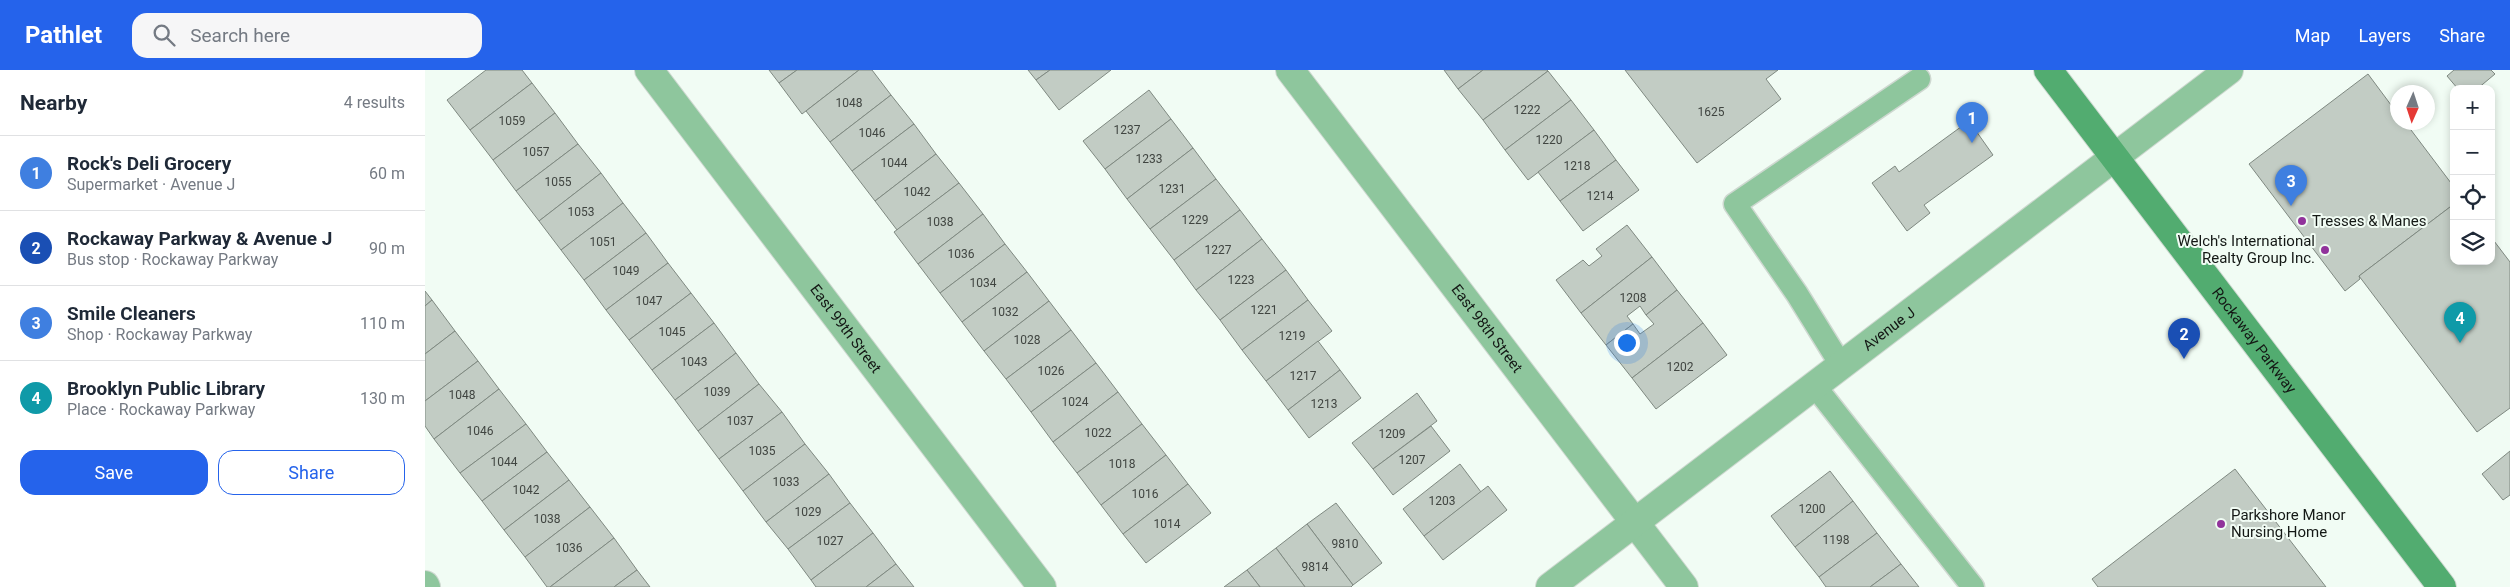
<!DOCTYPE html>
<html lang="en">
<head>
<meta charset="utf-8">
<style>
  :root { --surface:#fff; --page:#f6f6f7; --text:#1f2937; --muted:#747a83; --line:#e0e1e3; --accent:#2563eb }
  body { margin:0; font-family:Roboto,sans-serif; background:var(--page); color:var(--text) }
  .controls { position:absolute; right:15px; top:15px; display:grid; overflow:hidden; border-radius:10px; box-shadow:0 2px 8px #0003 }
  .controls button { width:45px; height:45px; display:grid; place-items:center; padding:0; border:0; border-bottom:1px solid var(--line); background:var(--surface); color:var(--text); font:25px sans-serif }
  .compass { position:absolute; left:1965px; top:15px; width:45px; height:45px; border-radius:50%; background:var(--surface); box-shadow:0 2px 8px #0003; rotate:183deg }
  .you { position:absolute; left:1201px; top:272px; width:18px; height:18px; margin:-12px; border:4px solid #fff; border-radius:50%; background:#1a73e8; box-shadow:0 0 0 8px #1a73e833 }
  .badge { display:grid; place-items:center; width:32px; height:32px; border-radius:50%; background:var(--accent); color:#fff; font-size:16px; font-weight:700 }
  .pin { position:absolute; translate:-50% -41px; filter:drop-shadow(0 1px 2px #0008) }
  .pin::after { content:''; position:absolute; top:26px; width:18px; height:15px; background:inherit; clip-path:polygon(0 0,100% 0,50% 100%) }
  .list { margin:0; padding:0; list-style:none }
  h2 { display:flex; justify-content:space-between; align-items:center; height:65px; margin:0; padding:0 20px; font-size:21px }
  h2 small { font-size:16px; font-weight:400; color:var(--muted) }
  .list li { display:grid; grid-template-columns:32px 1fr auto; gap:15px; align-items:center; box-sizing:border-box; height:75px; padding:0 20px; border-top:1px solid var(--line) }
  .list b { display:block; font-size:19px; white-space:nowrap }
  .list p { margin:0; font-size:16px; white-space:nowrap; color:var(--muted) }
  .list em { font-size:16px; font-style:normal; color:var(--muted) }
  .actions { display:flex; gap:10px; padding:15px 20px }
  .actions a { flex:1; padding:11px 0; border:1px solid var(--accent); border-radius:15px; text-align:center; font-size:18px; color:var(--accent) }
  .actions .main { background:var(--accent); color:#fff }
  .icon { flex:none; width:28px; height:28px; fill:none; stroke:currentColor; stroke-width:2; stroke-linecap:round; stroke-linejoin:round }
  .map { position:relative; flex:none; width:2085px; height:517px; overflow:hidden }
  header { display:flex; align-items:center; gap:30px; box-sizing:border-box; height:70px; padding:0 25px; background:var(--accent); color:#fff }
  header strong { font-size:24px }
  nav { display:flex; gap:28px; margin-inline-start:auto; font-size:18px }
  .search { width:350px; height:45px; background:var(--page); display:flex; align-items:center; gap:12px; box-sizing:border-box; padding:0 18px; border-radius:15px; color:var(--muted); font-size:19px }
  main { display:flex }
  aside { flex:1; background:var(--surface) }
  .map>svg:first-child { display:block }
  .building { fill:#c2ccc4; stroke:#7f8981 }
  .lines { fill:none; stroke-linecap:round; stroke-linejoin:round }
  .service-casing { stroke:#ced8d0; stroke-width:25 }
  .minor-casing { stroke:#ced8d0; stroke-width:30 }
  .secondary-casing { stroke:#ced8d0; stroke-width:30 }
  .service { stroke:#8ec69d; stroke-width:22 }
  .minor { stroke:#8ec69d; stroke-width:28 }
  .secondary { stroke:#52ac70; stroke-width:28 }
  .poi-dot { fill:#91329b; stroke:#f1fcf4; stroke-width:2 }
  .labels { text-anchor:middle; stroke-width:4; stroke-linejoin:round; paint-order:stroke }
  .number-label { font-size:12px; fill:#404541 }
  .poi-label { font-size:15px; fill:#141815; stroke:#f1fcf4; text-anchor:start }
  .street-label { font-size:15px; fill:#141815; stroke:#f1fcf4 }
</style>
</head>
<body>
<header>
<strong>Pathlet</strong>
<div class="search"><svg class="icon" aria-label="search" viewBox="0 0 24 24"><circle cx="10" cy="10" r="6"/><path d="M15 15l6 6"/></svg>Search here</div>
<nav><a>Map</a><a>Layers</a><a>Share</a></nav>
</header>
<main>
<aside>
<h2>Nearby<small>4 results</small></h2>
<ul class="list">
<li><span class="badge" style="background:#3f7fe0">1</span><div><b>Rock's Deli Grocery</b><p>Supermarket · Avenue J</p></div><em>60 m</em></li>
<li><span class="badge" style="background:#1a4fb4">2</span><div><b>Rockaway Parkway &amp; Avenue J</b><p>Bus stop · Rockaway Parkway</p></div><em>90 m</em></li>
<li><span class="badge" style="background:#3f7fe0">3</span><div><b>Smile Cleaners</b><p>Shop · Rockaway Parkway</p></div><em>110 m</em></li>
<li><span class="badge" style="background:#0f9aa8">4</span><div><b>Brooklyn Public Library</b><p>Place · Rockaway Parkway</p></div><em>130 m</em></li>
</ul>
<div class="actions"><a class="main">Save</a><a>Share</a></div>
</aside>
<div class="map">
<svg width="2085" height="517" viewBox="0 0 2085 517">
  <rect width="100%" height="100%" fill="#f1fcf4"/>
  <g class="building">
    <polygon points="61,0 97,0 107,13 45,60 22,30"/>
    <polygon points="344,0 372,0 354,13"/>
    <polygon points="372,0 434,0 377,44 354,13"/>
    <polygon points="434,0 447,0 466,25 405,72 381,41"/>
    <polygon points="603,0 625,0 611,10"/>
    <polygon points="625,0 686,0 634,40 611,10"/>
    <polygon points="1019,0 1058,0 1033,19"/>
    <polygon points="1058,0 1122,0 1123,1 1058,50 1033,19"/>
    <polygon points="1200,0 1353,0 1341,9 1356,29 1272,93"/>
    <polygon points="2029,0 2066,0 2070,4 2052,19 2033,19 2022,6"/>
    <polygon points="1123,1 1146,30 1080,80 1058,50"/>
    <polygon points="1943,4 1972,43 1972,52 1980,52 2029,117 2029,134 1934,206 1935,209 1920,221 1824,94"/>
    <polygon points="107,13 130,43 68,90 45,60"/>
    <polygon points="724,20 746,49 680,99 658,71"/>
    <polygon points="466,25 489,54 427,101 405,72"/>
    <polygon points="1146,30 1169,60 1103,110 1080,80"/>
    <polygon points="130,43 153,74 91,121 68,90"/>
    <polygon points="746,49 768,78 702,129 680,99"/>
    <polygon points="1544,51 1568,85 1499,135 1505,143 1482,161 1447,113 1470,96 1474,102"/>
    <polygon points="489,54 511,84 450,131 427,101"/>
    <polygon points="1169,60 1191,90 1135,131 1113,102"/>
    <polygon points="153,74 176,103 114,151 91,121"/>
    <polygon points="768,78 791,109 725,159 702,129"/>
    <polygon points="511,84 534,113 472,160 450,131"/>
    <polygon points="1191,90 1214,120 1158,161 1135,131"/>
    <polygon points="176,103 198,133 136,180 114,151"/>
    <polygon points="791,109 815,140 749,190 725,159"/>
    <polygon points="534,113 558,144 493,194 469,162"/>
    <polygon points="198,133 221,163 159,210 136,180"/>
    <polygon points="2029,134 2029,191 2066,191 2066,167 2085,192 2085,338 2052,362 1934,206"/>
    <polygon points="815,140 837,169 771,220 749,190"/>
    <polygon points="558,144 580,174 515,223 493,194"/>
    <polygon points="1202,155 1227,187 1156,243 1131,210 1158,190 1164,196 1177,186 1171,179"/>
    <polygon points="221,163 243,193 181,240 159,210"/>
    <polygon points="837,169 861,200 795,250 771,220"/>
    <polygon points="580,174 602,202 537,252 515,223"/>
    <polygon points="1227,187 1252,220 1221,245 1215,236 1202,246 1208,254 1181,275 1156,243"/>
    <polygon points="243,193 266,223 204,270 181,240"/>
    <polygon points="861,200 883,230 817,280 795,250"/>
    <polygon points="602,202 624,231 559,281 537,252"/>
    <polygon points="1252,220 1278,253 1207,308 1181,275 1208,254 1215,264 1229,254 1221,245"/>
    <polygon points="0,221 7,230 0,236"/>
    <polygon points="266,223 289,253 227,300 204,270"/>
    <polygon points="7,230 30,261 0,284 0,236"/>
    <polygon points="883,230 907,261 841,311 817,280"/>
    <polygon points="624,231 646,260 581,309 559,281"/>
    <polygon points="289,253 311,283 250,330 227,300"/>
    <polygon points="1278,253 1302,285 1231,339 1207,308"/>
    <polygon points="646,260 671,293 606,342 581,309"/>
    <polygon points="30,261 53,291 0,331 0,284"/>
    <polygon points="893,271 915,300 863,340 841,311"/>
    <polygon points="311,283 334,314 273,361 250,330"/>
    <polygon points="53,291 74,319 9,369 0,356 0,331"/>
    <polygon points="671,293 693,322 628,372 606,342"/>
    <polygon points="915,300 936,328 884,368 863,340"/>
    <polygon points="334,314 357,342 294,389 273,361"/>
    <polygon points="74,319 101,354 35,403 9,369"/>
    <polygon points="693,322 717,354 652,403 628,372"/>
    <polygon points="992,323 1012,351 948,399 927,373"/>
    <polygon points="357,342 380,374 318,421 294,389"/>
    <polygon points="101,354 122,382 57,431 35,403"/>
    <polygon points="717,354 741,385 676,435 652,403"/>
    <polygon points="1006,356 1025,381 968,425 948,399"/>
    <polygon points="380,374 404,404 341,452 318,421"/>
    <polygon points="2085,381 2085,425 2078,430 2057,404"/>
    <polygon points="122,382 144,410 79,460 57,431"/>
    <polygon points="741,385 763,414 698,464 676,435"/>
    <polygon points="1035,394 1056,422 999,466 978,439"/>
    <polygon points="1810,399 1901,517 1673,517 1667,509"/>
    <polygon points="1405,401 1428,431 1370,477 1346,446"/>
    <polygon points="404,404 425,433 363,479 341,452"/>
    <polygon points="144,410 165,437 100,487 79,460"/>
    <polygon points="763,414 786,443 721,493 698,464"/>
    <polygon points="1063,416 1082,440 1018,490 999,466"/>
    <polygon points="1428,431 1452,463 1394,507 1370,477"/>
    <polygon points="425,433 448,463 386,510 363,479"/>
    <polygon points="911,433 957,493 928,515 882,454"/>
    <polygon points="165,437 189,468 125,517 122,517 100,487"/>
    <polygon points="882,454 928,515 926,517 880,517 851,478"/>
    <polygon points="448,463 471,494 441,517 391,517 386,510"/>
    <polygon points="1452,463 1476,494 1445,517 1401,517 1394,507"/>
    <polygon points="189,468 212,500 189,517 125,517"/>
    <polygon points="851,478 880,517 835,517 822,500"/>
    <polygon points="471,494 489,517 441,517"/>
    <polygon points="1476,494 1494,517 1445,517"/>
    <polygon points="212,500 225,517 189,517"/>
    <polygon points="822,500 835,517 799,517"/>
  </g>
  <g class="lines">
    <g class="service-casing">
      <g id="service">
        <polyline points="1416,295 1372,224 1310,134 1494,9"/>
        <polyline points="1389,315 1548,517"/>
      </g>
    </g>
    <g class="minor-casing">
      <g id="minor">
        <path id="s1" d="M224 0 617 517"/>
        <path id="s2" d="M865 0 1259 517"/>
        <polyline points="0,515 1,517"/>
        <path id="s3" d="M1125 517 1804 0"/>
      </g>
    </g>
    <g class="secondary-casing">
      <g id="secondary">
        <path id="s4" d="M1623 0 2017 517"/>
      </g>
    </g>
    <use href="#service" class="service"/>
    <use href="#minor" class="minor"/>
    <use href="#secondary" class="secondary"/>
  </g>
  <g class="poi-dot">
    <circle cx="1877" cy="151" r="5"/>
    <circle cx="1900" cy="180" r="5"/>
    <circle cx="1796" cy="454" r="5"/>
  </g>
  <g class="labels">
    <g class="number-label">
      <text x="424" y="37">1048</text>
      <text x="1102" y="44">1222</text>
      <text x="1286" y="46">1625</text>
      <text x="87" y="55">1059</text>
      <text x="702" y="64">1237</text>
      <text x="447" y="67">1046</text>
      <text x="1124" y="74">1220</text>
      <text x="111" y="86">1057</text>
      <text x="724" y="93">1233</text>
      <text x="469" y="97">1044</text>
      <text x="1152" y="100">1218</text>
      <text x="133" y="116">1055</text>
      <text x="747" y="123">1231</text>
      <text x="492" y="126">1042</text>
      <text x="1175" y="130">1214</text>
      <text x="156" y="146">1053</text>
      <text x="770" y="154">1229</text>
      <text x="515" y="156">1038</text>
      <text x="178" y="176">1051</text>
      <text x="793" y="184">1227</text>
      <text x="536" y="188">1036</text>
      <text x="201" y="205">1049</text>
      <text x="816" y="214">1223</text>
      <text x="558" y="217">1034</text>
      <text x="1208" y="232">1208</text>
      <text x="224" y="235">1047</text>
      <text x="839" y="244">1221</text>
      <text x="580" y="246">1032</text>
      <text x="247" y="266">1045</text>
      <text x="867" y="270">1219</text>
      <text x="602" y="274">1028</text>
      <text x="269" y="296">1043</text>
      <text x="1255" y="301">1202</text>
      <text x="626" y="305">1026</text>
      <text x="878" y="310">1217</text>
      <text x="292" y="326">1039</text>
      <text x="37" y="329">1048</text>
      <text x="650" y="336">1024</text>
      <text x="899" y="338">1213</text>
      <text x="315" y="355">1037</text>
      <text x="55" y="365">1046</text>
      <text x="673" y="367">1022</text>
      <text x="967" y="368">1209</text>
      <text x="337" y="385">1035</text>
      <text x="987" y="394">1207</text>
      <text x="79" y="396">1044</text>
      <text x="697" y="398">1018</text>
      <text x="361" y="416">1033</text>
      <text x="101" y="424">1042</text>
      <text x="720" y="428">1016</text>
      <text x="1017" y="435">1203</text>
      <text x="1387" y="443">1200</text>
      <text x="383" y="446">1029</text>
      <text x="122" y="453">1038</text>
      <text x="742" y="458">1014</text>
      <text x="1411" y="474">1198</text>
      <text x="405" y="475">1027</text>
      <text x="920" y="478">9810</text>
      <text x="144" y="482">1036</text>
      <text x="890" y="501">9814</text>
    </g>
    <g class="poi-label">
      <text x="1887" y="156">Tresses &amp; Manes</text>
      <text x="1890" y="176" text-anchor="end">Welch's International<tspan x="1890" dy="17">Realty Group Inc.</tspan></text>
      <text x="1806" y="450">Parkshore Manor<tspan x="1806" dy="17">Nursing Home</tspan></text>
    </g>
    <g class="street-label">
      <text dy="5" stroke="none"><textPath href="#s1" startOffset="325">East 99th Street</textPath></text>
      <text dy="5" stroke="none"><textPath href="#s2" startOffset="325">East 98th Street</textPath></text>
      <text dy="5" stroke="none"><textPath href="#s3" startOffset="426">Avenue J</textPath></text>
      <text dy="5" stroke="none"><textPath href="#s4" startOffset="340">Rockaway Parkway</textPath></text>
    </g>
  </g>
</svg>
<div class="controls">
<button>+</button>
<button>−</button>
<button><svg class="icon" aria-label="locate" viewBox="0 0 24 24"><circle cx="12" cy="12" r="6"/><path d="M12 2v4M12 18v4M2 12h4M18 12h4"/></svg></button>
<button><svg class="icon" aria-label="layers" viewBox="0 0 24 24"><path d="M12 4l9 5-9 5-9-5zM3 14l9 5 9-5"/></svg></button>
</div>
<svg class="compass" viewBox="-18 -18 36 36"><path d="M0-13l5 13h-10z" fill="#e53935"/><path d="M0 13l5-13h-10z" fill="#747a83"/></svg>
<div class="you"></div>
<div class="pin badge" style="left:1547px;top:73px;background:#3f7fe0">1</div>
<div class="pin badge" style="left:1759px;top:289px;background:#1a4fb4">2</div>
<div class="pin badge" style="left:1866px;top:136px;background:#3f7fe0">3</div>
<div class="pin badge" style="left:2035px;top:273px;background:#0f9aa8">4</div>
</div>
</main>
</body>
</html>
